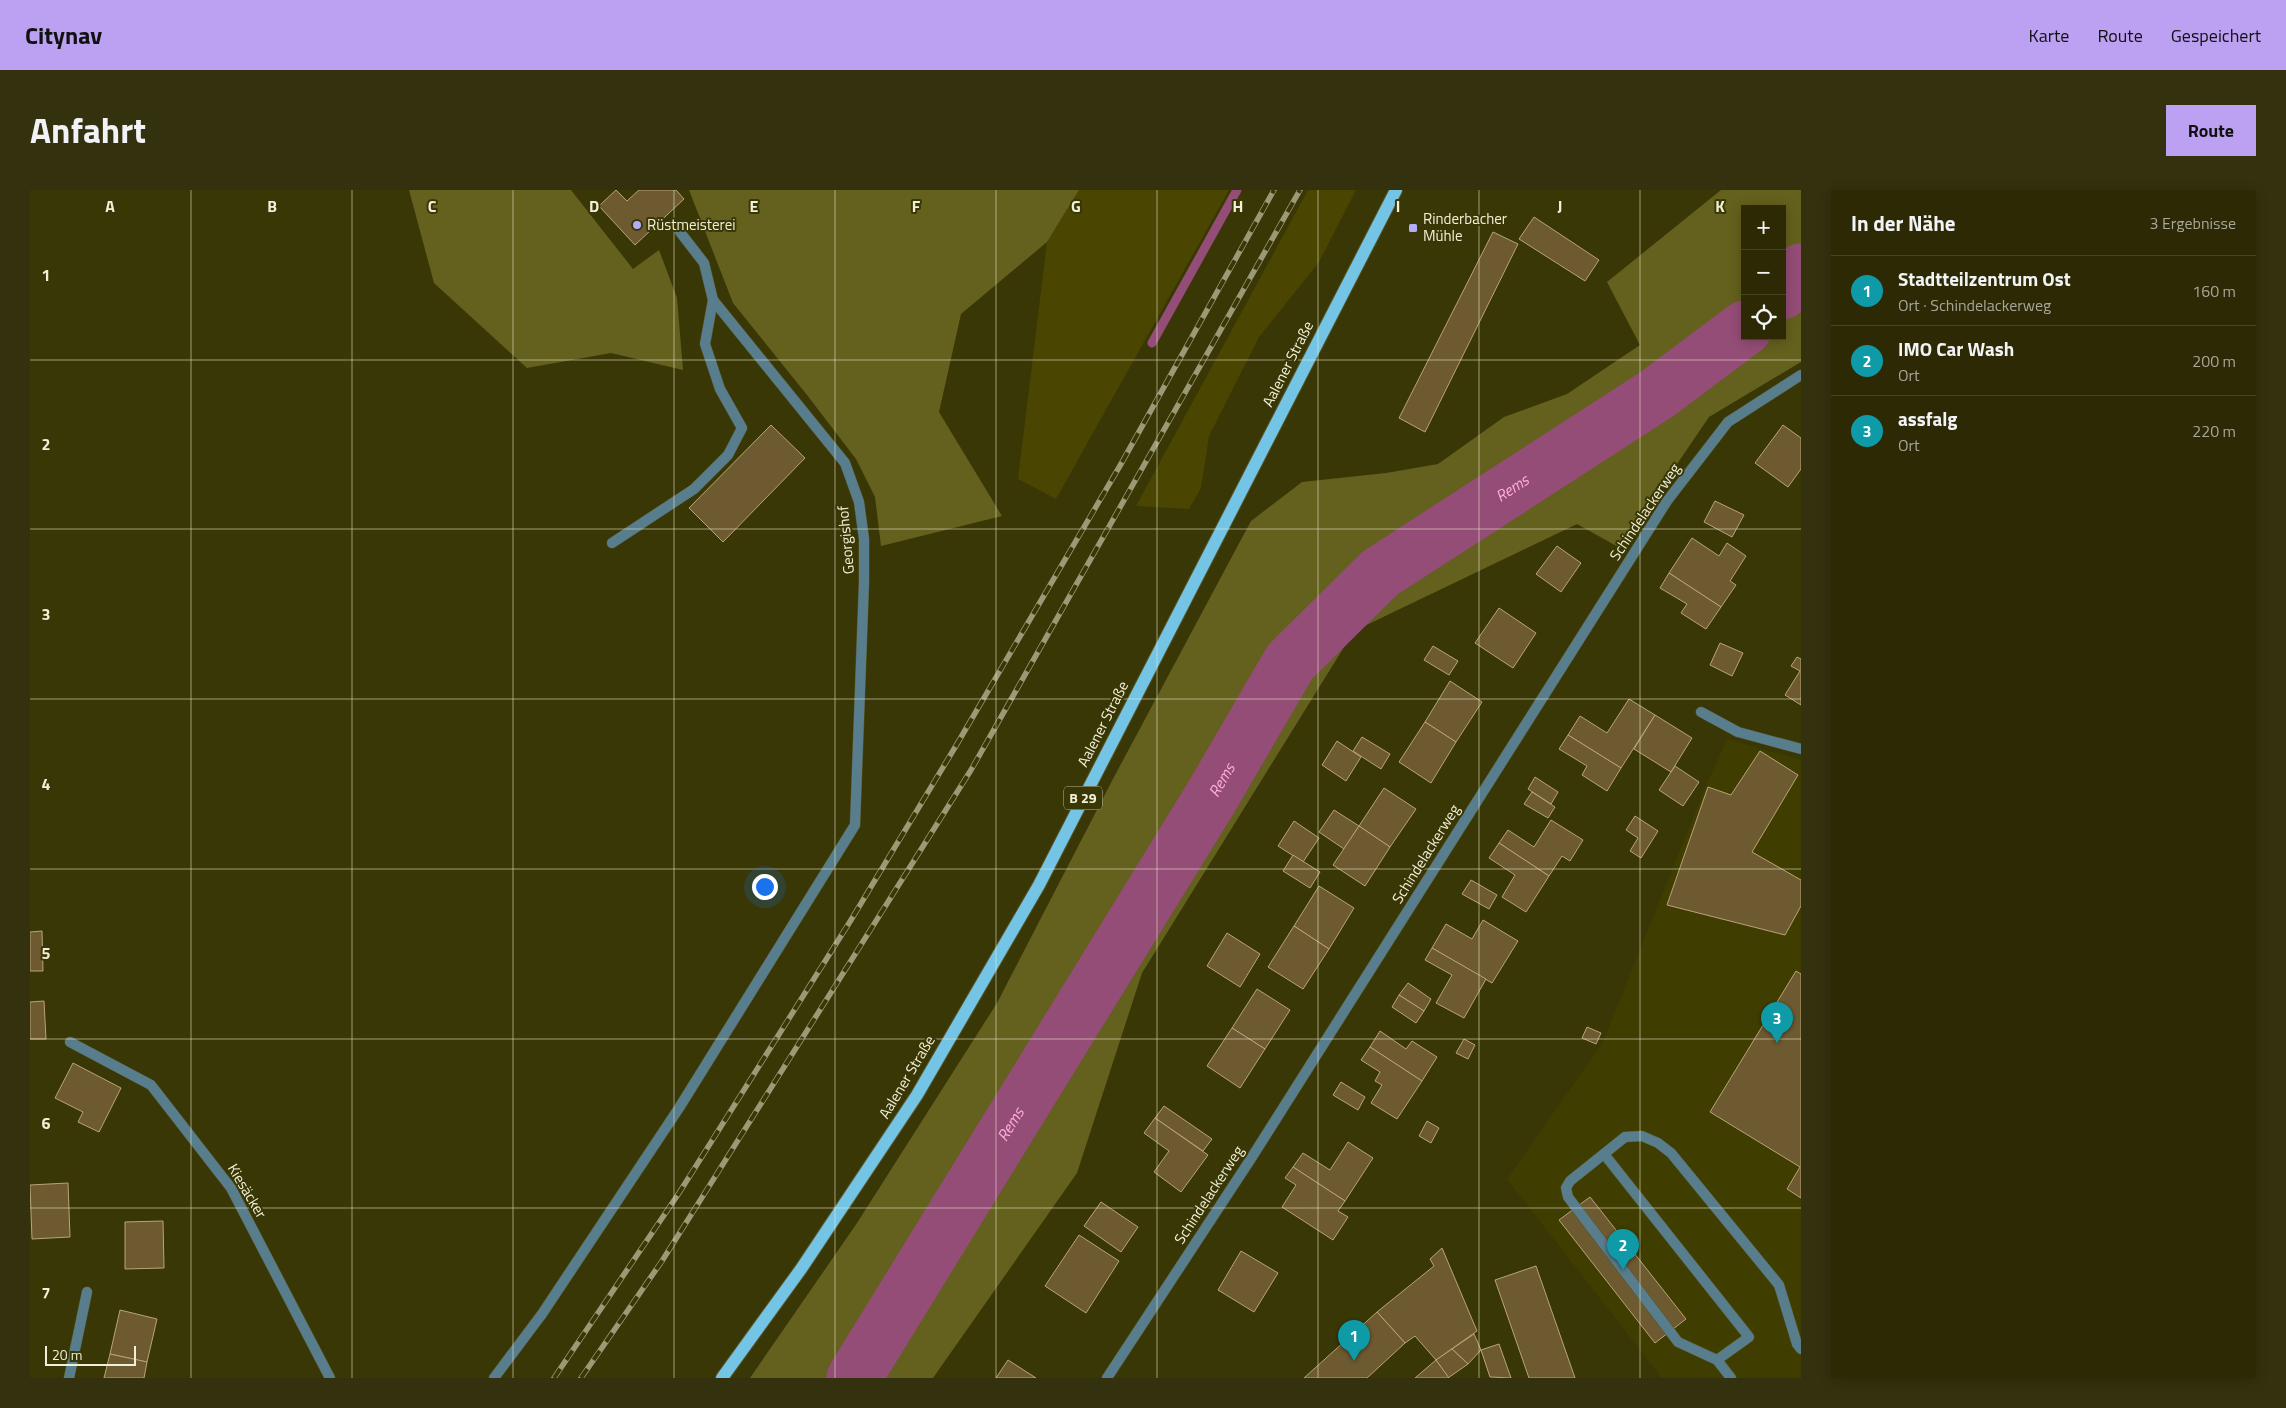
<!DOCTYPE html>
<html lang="de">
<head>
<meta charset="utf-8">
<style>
  :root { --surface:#2c2904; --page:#34310e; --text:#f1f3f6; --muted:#a6a69a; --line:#484526; --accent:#bca0f2 }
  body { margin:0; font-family:"Titillium Web",sans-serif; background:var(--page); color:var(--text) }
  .controls { position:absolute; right:15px; top:15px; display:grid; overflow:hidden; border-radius:0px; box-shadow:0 2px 12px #0003 }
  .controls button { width:45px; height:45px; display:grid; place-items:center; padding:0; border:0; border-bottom:1px solid var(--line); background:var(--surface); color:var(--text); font:25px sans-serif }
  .scale { position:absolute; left:15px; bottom:12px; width:91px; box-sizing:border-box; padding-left:5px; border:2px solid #f0f0d7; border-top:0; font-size:14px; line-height:18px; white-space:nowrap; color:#f0f0d7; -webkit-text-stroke:4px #3a3706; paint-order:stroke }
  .you { position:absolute; left:734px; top:696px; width:18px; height:18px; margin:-12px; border:4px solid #fff; border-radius:50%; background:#1a73e8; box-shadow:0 0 0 8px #1a73e833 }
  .badge { display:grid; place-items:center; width:32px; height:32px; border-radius:50%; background:var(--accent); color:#fff; font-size:16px; font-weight:700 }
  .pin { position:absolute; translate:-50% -41px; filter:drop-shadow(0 1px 2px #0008) }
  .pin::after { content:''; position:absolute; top:26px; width:18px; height:15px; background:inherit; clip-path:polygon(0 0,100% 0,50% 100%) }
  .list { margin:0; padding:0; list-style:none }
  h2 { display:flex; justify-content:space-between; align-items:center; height:65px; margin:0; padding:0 20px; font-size:21px }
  h2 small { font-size:16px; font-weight:400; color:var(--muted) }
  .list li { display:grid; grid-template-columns:32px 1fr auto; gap:15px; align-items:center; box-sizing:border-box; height:70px; padding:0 20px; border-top:1px solid var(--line) }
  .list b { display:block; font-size:19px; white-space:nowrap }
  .list p { margin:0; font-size:16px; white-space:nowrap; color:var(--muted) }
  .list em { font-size:16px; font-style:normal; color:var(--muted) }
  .icon { flex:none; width:28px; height:28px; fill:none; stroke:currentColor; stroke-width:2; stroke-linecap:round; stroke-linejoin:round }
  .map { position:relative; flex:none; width:1771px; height:1188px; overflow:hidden; border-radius:0px }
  header { display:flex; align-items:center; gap:30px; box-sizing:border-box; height:70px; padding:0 25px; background:var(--accent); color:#111 }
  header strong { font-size:24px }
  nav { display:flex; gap:28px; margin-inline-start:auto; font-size:18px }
  .intro { display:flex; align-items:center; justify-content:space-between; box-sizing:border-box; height:120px; padding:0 30px }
  h1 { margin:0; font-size:35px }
  .button { padding:12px 22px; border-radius:0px; background:var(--accent); color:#111; font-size:18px; font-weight:700 }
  main { display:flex; gap:30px; padding:0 30px }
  aside { flex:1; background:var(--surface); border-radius:0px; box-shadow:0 2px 12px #0003 }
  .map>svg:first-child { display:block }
  .built { fill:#403d00 }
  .green { fill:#4a4500 }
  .forest { fill:#64601d; fill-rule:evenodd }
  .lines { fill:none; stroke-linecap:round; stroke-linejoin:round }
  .stream { stroke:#944d76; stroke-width:9 }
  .river { stroke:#944d76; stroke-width:55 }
  .building { fill:#6e5a30; stroke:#b9a477 }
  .service-casing { stroke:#575527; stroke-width:11 }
  .minor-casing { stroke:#575527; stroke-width:11 }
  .primary-casing { stroke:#575527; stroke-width:14 }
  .service { stroke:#587d8d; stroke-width:10 }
  .minor { stroke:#587d8d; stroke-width:10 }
  .primary { stroke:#73c4e5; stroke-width:12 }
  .rail-casing { stroke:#9c9a76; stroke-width:5.5 }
  .rail { stroke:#3a3706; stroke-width:4; stroke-dasharray:11; stroke-linecap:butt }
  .grid { fill:none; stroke:#f0f0d7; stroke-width:1; stroke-opacity:0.55 }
  .poi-dot { fill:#b1adfa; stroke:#3a3706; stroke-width:2 }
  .labels { text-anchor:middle; stroke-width:4; stroke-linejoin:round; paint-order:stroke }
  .shield { fill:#3a3706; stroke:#b9b898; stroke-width:1 }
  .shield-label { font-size:14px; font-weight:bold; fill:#f0f0d7 }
  .poi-label { font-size:15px; fill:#f0f0d7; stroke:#3a3706; text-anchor:start }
  .street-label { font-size:15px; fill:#f0f0d7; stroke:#3a3706 }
  .water-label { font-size:16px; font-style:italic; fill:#ffadda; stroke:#3a3706 }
  .grid-label { font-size:16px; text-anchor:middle; font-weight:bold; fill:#f0f0d7; stroke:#3a3706; stroke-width:4; stroke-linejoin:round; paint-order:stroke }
</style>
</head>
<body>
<header>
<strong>Citynav</strong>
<nav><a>Karte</a><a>Route</a><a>Gespeichert</a></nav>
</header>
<div class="intro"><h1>Anfahrt</h1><a class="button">Route</a></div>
<main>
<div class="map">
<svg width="1771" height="1188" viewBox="0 0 1771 1188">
  <rect width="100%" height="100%" fill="#3a3706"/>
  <polygon class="built" points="1697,549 1771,570 1771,1188 1632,1188 1477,989 1573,852 1676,596"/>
  <g class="green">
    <polygon points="1049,0 1199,0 1026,309 988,289 1017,52"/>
    <polygon points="1278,0 1326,0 1289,72 1229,147 1179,246 1171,298 1159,319 1106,316"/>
  </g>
  <g class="forest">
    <polygon points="379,0 541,0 603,79 629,60 647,108 653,180 581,163 497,178 404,93"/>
    <polygon points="659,0 1049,0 1017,52 931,124 909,222 972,326 851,356 845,307 826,269 777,205 703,113"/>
    <path d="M1691 0H1771V172L1679 227 1590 358 1547 334 1324 441 1112 783 1047 983 903 1188H720L827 1033 967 813 1084 587 1221 331 1272 292 1356 283 1408 274 1474 227 1537 204 1610 155 1577 92ZM1715 19H1752V146H1715Z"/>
  </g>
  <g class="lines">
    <polyline class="stream" points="1122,153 1207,0"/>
    <g class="river">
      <polyline points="1752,102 1771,81"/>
      <path id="s1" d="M824 1188 1182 606 1260 472 1350 383 1627 204 1715 138"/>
    </g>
  </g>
  <g class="building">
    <polygon points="586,0 597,11 609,0 646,0 654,9 605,55 569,16"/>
    <polygon points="1504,27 1569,70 1555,91 1489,49"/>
    <polygon points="1463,42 1488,54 1395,242 1369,228"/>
    <polygon points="741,235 775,268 693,352 659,318"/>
    <polygon points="1753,235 1771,248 1771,279 1758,297 1725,273"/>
    <polygon points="1685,311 1714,325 1702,347 1674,332"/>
    <polygon points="1662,348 1689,366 1697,353 1716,366 1700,391 1706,395 1691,417 1639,383"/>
    <polygon points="1527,356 1551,373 1531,402 1506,384"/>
    <polygon points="1639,383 1691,417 1676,439 1651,423 1657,414 1630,398"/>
    <polygon points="1469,418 1506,443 1483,478 1445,453"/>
    <polygon points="1690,453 1713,463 1702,486 1680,475"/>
    <polygon points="1403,456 1428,471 1419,485 1394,470"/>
    <polygon points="1767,467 1771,469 1771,515 1755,505 1770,481 1761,476"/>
    <polygon points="1420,491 1452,512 1426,552 1395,532"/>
    <polygon points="1599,509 1625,525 1591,578 1538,545 1550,526 1577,543"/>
    <polygon points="1625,525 1662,548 1641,582 1604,559"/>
    <polygon points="1395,532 1426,552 1401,593 1369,572"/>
    <polygon points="1538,545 1591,578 1577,601 1552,585 1557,576 1529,559"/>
    <polygon points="1332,547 1360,564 1351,579 1323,561"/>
    <polygon points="1307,551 1331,567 1316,591 1292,575"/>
    <polygon points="1730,561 1768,585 1722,662 1771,690 1771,716 1755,745 1637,715 1678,597 1701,605"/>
    <polygon points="1645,576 1669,592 1653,616 1629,600"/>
    <polygon points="1505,587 1528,602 1521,614 1498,599"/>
    <polygon points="1354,598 1386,619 1360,657 1329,636"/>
    <polygon points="1502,602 1525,617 1518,628 1494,614"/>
    <polygon points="1304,620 1329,636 1314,659 1289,642"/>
    <polygon points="1605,626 1628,641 1611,668 1600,661 1608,648 1596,640"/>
    <polygon points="1521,630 1553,650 1540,671 1532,666 1519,686 1469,653 1478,640 1504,657"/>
    <polygon points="1264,631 1289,648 1273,672 1248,656"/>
    <polygon points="1329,636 1360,657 1335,696 1303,675"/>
    <polygon points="1469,653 1519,686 1496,722 1472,707 1485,685 1459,668"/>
    <polygon points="1263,665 1290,682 1280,698 1253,681"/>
    <polygon points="1441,690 1467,705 1459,719 1432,704"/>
    <polygon points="1289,696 1324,718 1299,759 1264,736"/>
    <polygon points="1453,730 1488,751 1462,793 1402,758 1416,734 1442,749"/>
    <polygon points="1264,736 1299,759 1273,799 1238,777"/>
    <polygon points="12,741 13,781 0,781 0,742"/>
    <polygon points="1197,743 1230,764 1210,797 1177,776"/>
    <polygon points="1402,758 1456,789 1434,828 1406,813 1422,785 1395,770"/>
    <polygon points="1766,781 1771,784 1771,1008 1757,999 1770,977 1680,922"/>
    <polygon points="1378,793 1401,809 1394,821 1369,805"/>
    <polygon points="1227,799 1260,820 1235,859 1202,838"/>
    <polygon points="1369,805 1394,821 1386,833 1362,817"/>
    <polygon points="14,811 16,849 0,849 0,812"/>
    <polygon points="1557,837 1571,843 1566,854 1552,848"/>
    <polygon points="1202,838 1235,859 1210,898 1177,876"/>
    <polygon points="1350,841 1376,859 1382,851 1407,867 1392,891 1340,857"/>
    <polygon points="1434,849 1445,855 1438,869 1426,863"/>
    <polygon points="1340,857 1392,891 1367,929 1341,913 1352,895 1345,891 1350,882 1331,870"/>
    <polygon points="43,873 91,898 69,942 48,932 53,922 25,908"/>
    <polygon points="1311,892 1335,907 1328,920 1303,905"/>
    <polygon points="1134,916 1182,949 1173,961 1125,928"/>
    <polygon points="1125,928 1178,965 1151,1002 1124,982 1139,961 1114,943"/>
    <polygon points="1397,931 1409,938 1401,953 1389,946"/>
    <polygon points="1318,952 1343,968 1315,1011 1263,977 1273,963 1300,980"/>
    <polygon points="1263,977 1315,1011 1308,1021 1318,1027 1303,1050 1252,1017 1266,995 1255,988"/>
    <polygon points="38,993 40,1047 2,1049 0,995"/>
    <polygon points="1560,1007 1656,1129 1625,1153 1529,1030"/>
    <polygon points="1071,1012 1108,1037 1091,1062 1054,1036"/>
    <polygon points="133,1031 134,1078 95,1079 95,1032"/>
    <polygon points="1049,1045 1089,1071 1056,1123 1015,1096"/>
    <polygon points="1412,1058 1447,1141 1406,1170 1385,1146 1375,1153 1347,1122 1404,1076 1400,1069"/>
    <polygon points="1211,1061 1248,1083 1224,1122 1188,1100"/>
    <polygon points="1506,1076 1545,1188 1499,1188 1465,1090"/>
    <polygon points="90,1120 127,1129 117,1172 80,1164"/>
    <polygon points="1347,1122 1375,1153 1337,1188 1274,1188"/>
    <polygon points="1444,1144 1451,1160 1438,1174 1422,1159"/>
    <polygon points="1469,1154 1481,1188 1460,1187 1451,1160"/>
    <polygon points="1422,1159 1438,1174 1418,1188 1406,1170"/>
    <polygon points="80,1164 117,1172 114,1188 74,1188"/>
    <polygon points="978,1170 1006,1188 966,1188"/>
    <polygon points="1406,1170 1419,1188 1385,1188"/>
  </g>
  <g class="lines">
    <g class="service-casing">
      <g id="service">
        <polyline points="1574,964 1719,1147 1687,1170"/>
        <polyline points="1701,1188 1687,1170 1648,1152 1538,1007 1536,998 1540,991 1595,947 1612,946 1628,953 1641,963 1749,1095 1767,1154 1771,1159"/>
      </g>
    </g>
    <g class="minor-casing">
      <g id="minor">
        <polyline points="582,353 664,299 698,265 712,238 690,199 675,154 683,110"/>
        <polyline points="1671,522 1708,542 1771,559"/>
        <polyline points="40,852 121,895 201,998 300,1188"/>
        <polyline points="39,1188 57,1102"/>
        <polyline points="464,1188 512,1124 649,918 825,635 834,392 834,349 829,312 815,273 683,110 674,73 650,42"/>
        <polyline points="1077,1188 1222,967 1637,311 1698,232 1771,185"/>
      </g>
    </g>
    <g class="primary-casing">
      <polyline id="primary" points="692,1188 771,1079 887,905 1009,695 1366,0"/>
    </g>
    <use href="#service" class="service"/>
    <use href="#minor" class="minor"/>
    <use href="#primary" class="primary"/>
    <g class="rail-casing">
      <g id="rail">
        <polyline points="524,1188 649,1003 821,730 927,554 1091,274 1244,0"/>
        <polyline points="551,1188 632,1071 941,580 1270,0"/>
      </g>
    </g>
    <use href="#rail" class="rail"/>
  </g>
  <path class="grid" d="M161 0V1188M322 0V1188M483 0V1188M644 0V1188M805 0V1188M966 0V1188M1127 0V1188M1288 0V1188M1449 0V1188M1610 0V1188M0 170H1771M0 339H1771M0 509H1771M0 679H1771M0 849H1771M0 1018H1771"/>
  <g class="poi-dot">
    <circle cx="607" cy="35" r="5"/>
    <rect x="1378" y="33" width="10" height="10" rx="2.5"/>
  </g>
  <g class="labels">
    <rect class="shield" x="1034" y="596.5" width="38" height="23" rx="4"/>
    <g class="shield-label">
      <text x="1053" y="613">B 29</text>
    </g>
    <g class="poi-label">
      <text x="1393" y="34">Rinderbacher<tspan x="1393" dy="17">Mühle</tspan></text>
      <text x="617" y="40">Rüstmeisterei</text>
    </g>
    <g class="street-label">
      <text transform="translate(1258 174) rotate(-63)" y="5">Aalener Straße</text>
      <text transform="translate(1615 322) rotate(-56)" y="5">Schindelackerweg</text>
      <text transform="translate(816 350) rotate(-95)" y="5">Georgishof</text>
      <text transform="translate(1073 534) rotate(-63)" y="5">Aalener Straße</text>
      <text transform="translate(1396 664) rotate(-58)" y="5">Schindelackerweg</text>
      <text transform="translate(877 887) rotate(-59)" y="5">Aalener Straße</text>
      <text transform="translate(217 1001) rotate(59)" y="5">Kiesäcker</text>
      <text transform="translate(1179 1005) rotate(-57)" y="5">Schindelackerweg</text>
    </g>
    <g class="water-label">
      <text dy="6" stroke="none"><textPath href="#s1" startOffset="1122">Rems</textPath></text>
      <text dy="6" stroke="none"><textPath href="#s1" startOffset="702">Rems</textPath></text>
      <text dy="6" stroke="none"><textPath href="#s1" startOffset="298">Rems</textPath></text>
    </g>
  </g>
  <g class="grid-label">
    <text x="80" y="22">A</text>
    <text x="242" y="22">B</text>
    <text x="402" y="22">C</text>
    <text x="564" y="22">D</text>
    <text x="724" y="22">E</text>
    <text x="886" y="22">F</text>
    <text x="1046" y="22">G</text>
    <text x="1208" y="22">H</text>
    <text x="1368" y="22">I</text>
    <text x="1530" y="22">J</text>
    <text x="1690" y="22">K</text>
    <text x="16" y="91">1</text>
    <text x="16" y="260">2</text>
    <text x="16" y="430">3</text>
    <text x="16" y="600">4</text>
    <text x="16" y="769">5</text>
    <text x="16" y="939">6</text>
    <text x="16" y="1109">7</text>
  </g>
</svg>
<div class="controls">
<button>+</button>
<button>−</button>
<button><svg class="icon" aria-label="locate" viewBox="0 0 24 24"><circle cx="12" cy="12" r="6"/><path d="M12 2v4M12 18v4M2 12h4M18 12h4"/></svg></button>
</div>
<div class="scale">20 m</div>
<div class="you"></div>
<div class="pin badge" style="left:1324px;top:1171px;background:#0f9aa8">1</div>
<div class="pin badge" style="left:1593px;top:1080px;background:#0f9aa8">2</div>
<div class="pin badge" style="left:1747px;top:853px;background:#0f9aa8">3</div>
</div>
<aside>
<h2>In der Nähe<small>3 Ergebnisse</small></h2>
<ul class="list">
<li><span class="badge" style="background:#0f9aa8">1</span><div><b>Stadtteilzentrum Ost</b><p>Ort · Schindelackerweg</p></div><em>160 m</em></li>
<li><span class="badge" style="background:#0f9aa8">2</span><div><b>IMO Car Wash</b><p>Ort</p></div><em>200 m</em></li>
<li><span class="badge" style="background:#0f9aa8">3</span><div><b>assfalg</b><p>Ort</p></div><em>220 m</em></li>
</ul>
</aside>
</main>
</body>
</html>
